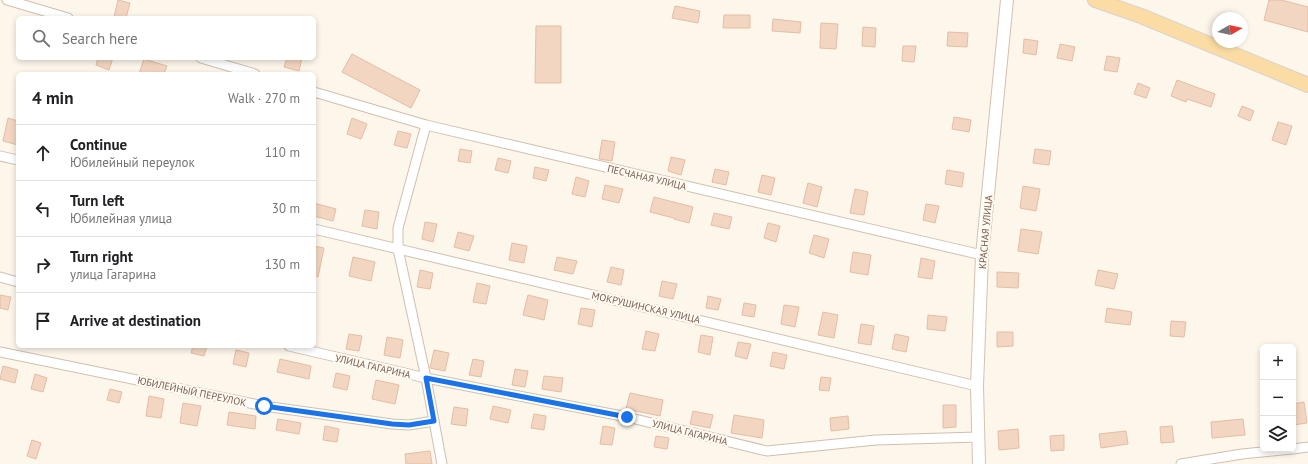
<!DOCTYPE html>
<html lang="en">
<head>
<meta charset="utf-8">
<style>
  :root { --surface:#fff; --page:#f2f2f2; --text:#202124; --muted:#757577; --line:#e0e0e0 }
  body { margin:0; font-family:"PT Sans",sans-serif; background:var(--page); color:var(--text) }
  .controls { position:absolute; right:12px; bottom:12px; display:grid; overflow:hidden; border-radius:6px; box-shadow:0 2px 6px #0003 }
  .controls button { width:36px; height:36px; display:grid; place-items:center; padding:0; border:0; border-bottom:1px solid var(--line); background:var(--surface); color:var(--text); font:20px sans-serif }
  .compass { position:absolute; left:1212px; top:12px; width:36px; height:36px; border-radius:50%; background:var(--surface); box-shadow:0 2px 6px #0003; rotate:81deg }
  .stop { position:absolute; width:12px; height:12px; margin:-9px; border:3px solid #1a73e8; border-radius:50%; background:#fff }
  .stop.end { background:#1a73e8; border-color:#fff; box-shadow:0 1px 4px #0008 }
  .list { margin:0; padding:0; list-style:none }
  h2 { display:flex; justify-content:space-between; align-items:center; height:52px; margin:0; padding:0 16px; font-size:17px }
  h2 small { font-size:13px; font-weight:400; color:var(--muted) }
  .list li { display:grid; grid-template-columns:26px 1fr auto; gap:12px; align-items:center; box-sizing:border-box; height:56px; padding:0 16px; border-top:1px solid var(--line) }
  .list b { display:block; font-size:15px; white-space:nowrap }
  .list p { margin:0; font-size:13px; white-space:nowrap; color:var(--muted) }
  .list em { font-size:13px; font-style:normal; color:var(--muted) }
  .icon { flex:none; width:22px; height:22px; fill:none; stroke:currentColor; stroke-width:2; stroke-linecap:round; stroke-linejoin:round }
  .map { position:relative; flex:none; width:1308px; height:464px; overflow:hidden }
  .search { position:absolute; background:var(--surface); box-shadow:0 2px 6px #0003; left:16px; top:16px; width:300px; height:44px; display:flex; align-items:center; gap:10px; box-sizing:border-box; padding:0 14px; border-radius:6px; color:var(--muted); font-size:15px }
  .panel { position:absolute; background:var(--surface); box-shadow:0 2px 6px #0003; left:16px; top:72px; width:300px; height:276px; border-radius:6px }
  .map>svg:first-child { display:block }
  .building { fill:#f3d6c2; stroke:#e5bda2 }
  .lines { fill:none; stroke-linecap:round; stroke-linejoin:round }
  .street-casing { stroke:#d0bfaf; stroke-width:11 }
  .secondary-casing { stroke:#d5c1af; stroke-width:14 }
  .primary-casing { stroke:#d9d2cd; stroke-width:16 }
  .street { stroke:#fff; stroke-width:9 }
  .secondary { stroke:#fff; stroke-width:12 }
  .primary { stroke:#fbdca4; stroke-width:14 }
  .route { stroke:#1a73e8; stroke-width:5 }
  .labels { text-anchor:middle; stroke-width:4; stroke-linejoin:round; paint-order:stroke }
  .street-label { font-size:10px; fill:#795d4d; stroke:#fffaf2 }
</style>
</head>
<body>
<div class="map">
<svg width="1308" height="464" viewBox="0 0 1308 464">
  <rect width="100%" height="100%" fill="#fdf6eb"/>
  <g class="building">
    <polygon points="118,0 130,3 126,18 114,17"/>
    <polygon points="1269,0 1281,0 1308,7 1308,32 1264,20"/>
    <polygon points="675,6 700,11 698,23 672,18"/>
    <polygon points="724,15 750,15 750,28 723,28"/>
    <polygon points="773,19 801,22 800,33 772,31"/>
    <polygon points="821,23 838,24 836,49 820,48"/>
    <polygon points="536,26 561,26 561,83 535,83"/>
    <polygon points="863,27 876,28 875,47 862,46"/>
    <polygon points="948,32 968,33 967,47 947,46"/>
    <polygon points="1024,39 1038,41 1036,55 1023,53"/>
    <polygon points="1060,44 1075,47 1072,61 1057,58"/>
    <polygon points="903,46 916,46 914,62 902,61"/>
    <polygon points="352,54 420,90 411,108 342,72"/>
    <polygon points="1107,56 1120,58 1117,72 1104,70"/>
    <polygon points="98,58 113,58 109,70 96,65"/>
    <polygon points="287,58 302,58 299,71 284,67"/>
    <polygon points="144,59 167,66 164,74 139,74"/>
    <polygon points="1177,80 1215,94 1211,107 1187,99 1186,102 1171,96"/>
    <polygon points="1138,83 1150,88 1146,98 1134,94"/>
    <polygon points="1242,106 1254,111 1250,121 1238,116"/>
    <polygon points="954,117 971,120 969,132 952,129"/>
    <polygon points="8,118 18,121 18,145 3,141"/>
    <polygon points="352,118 367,124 361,139 347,134"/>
    <polygon points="1278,122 1292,126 1286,145 1272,140"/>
    <polygon points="398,131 411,134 407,148 394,145"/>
    <polygon points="602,140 615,142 612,161 599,159"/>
    <polygon points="460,149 472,151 470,163 458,161"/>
    <polygon points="1035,149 1051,151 1049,165 1033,163"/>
    <polygon points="671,157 685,160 681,175 668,171"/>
    <polygon points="498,158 511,161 508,173 495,170"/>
    <polygon points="535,167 549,170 546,181 533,178"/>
    <polygon points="715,169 729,172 726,185 712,182"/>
    <polygon points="947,170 964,173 962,187 945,184"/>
    <polygon points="762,175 775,178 771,195 758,192"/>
    <polygon points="576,177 589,181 585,197 572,194"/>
    <polygon points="808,183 822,187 817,207 803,203"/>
    <polygon points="605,185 623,189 619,203 602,199"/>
    <polygon points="1023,186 1040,189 1036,211 1020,208"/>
    <polygon points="855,189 868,192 864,215 850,213"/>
    <polygon points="654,197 693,207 689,223 674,219 674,218 650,212"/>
    <polygon points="314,203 336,209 333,221 314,216"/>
    <polygon points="926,204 939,206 935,223 923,220"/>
    <polygon points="365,210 379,212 377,229 362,226"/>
    <polygon points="714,213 732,217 729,229 711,225"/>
    <polygon points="425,222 437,224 433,242 422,239"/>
    <polygon points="768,223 780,226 776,242 764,238"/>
    <polygon points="1021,229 1042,232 1038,254 1018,251"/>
    <polygon points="458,232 474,236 469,251 454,247"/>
    <polygon points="814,235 829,239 824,258 809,253"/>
    <polygon points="512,243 527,246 524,263 509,260"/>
    <polygon points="314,246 324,248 318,277 314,276"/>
    <polygon points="853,252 871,255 868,275 850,272"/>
    <polygon points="353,257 375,262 371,281 349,276"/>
    <polygon points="557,257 577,261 573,274 554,270"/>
    <polygon points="921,258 935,261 932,279 918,277"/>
    <polygon points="611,267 624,270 621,285 607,282"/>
    <polygon points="420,270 433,273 430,289 417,287"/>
    <polygon points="1098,270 1118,274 1114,289 1095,285"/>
    <polygon points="997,272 1019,273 1018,288 997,287"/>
    <polygon points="662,281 677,284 673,299 659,296"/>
    <polygon points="477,283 490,286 486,304 473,302"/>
    <polygon points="0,295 11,297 8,310 0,308"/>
    <polygon points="528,295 548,300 544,320 523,315"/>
    <polygon points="708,296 721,299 718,310 706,308"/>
    <polygon points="744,303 756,305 754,317 742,315"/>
    <polygon points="784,305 799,307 795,327 781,324"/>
    <polygon points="581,308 595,310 592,327 578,324"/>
    <polygon points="1107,308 1132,312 1130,325 1105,322"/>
    <polygon points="823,312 838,315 834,338 818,335"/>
    <polygon points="928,315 947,317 945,331 927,329"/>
    <polygon points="1171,321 1186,322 1184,337 1170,336"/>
    <polygon points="861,324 874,326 871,345 858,343"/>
    <polygon points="646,331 659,334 655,351 642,349"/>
    <polygon points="997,332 1013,332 1013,346 997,347"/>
    <polygon points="349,334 362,336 359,351 346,349"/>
    <polygon points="895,334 909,337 906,352 892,349"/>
    <polygon points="701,335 713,337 710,355 698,352"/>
    <polygon points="387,337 403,340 400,358 384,355"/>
    <polygon points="738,342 751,344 747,359 735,356"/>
    <polygon points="193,346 207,346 204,356 191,353"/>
    <polygon points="236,350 249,353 246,367 233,364"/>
    <polygon points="434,350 449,353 445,371 430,368"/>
    <polygon points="773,352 787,355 784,369 770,366"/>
    <polygon points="280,359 311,366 309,379 277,372"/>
    <polygon points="473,359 484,361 481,377 469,375"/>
    <polygon points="3,366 18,370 15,383 0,379"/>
    <polygon points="515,369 528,371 525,387 512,385"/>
    <polygon points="336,373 350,376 347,390 333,387"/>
    <polygon points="35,374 47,378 43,392 31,389"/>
    <polygon points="544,376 563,378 561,392 542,389"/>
    <polygon points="821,377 831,378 829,391 819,390"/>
    <polygon points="376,380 399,385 395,404 372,399"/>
    <polygon points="110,389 122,392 119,403 107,400"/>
    <polygon points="630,393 663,400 660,416 626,409"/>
    <polygon points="149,396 164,399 161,418 146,416"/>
    <polygon points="1304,402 1307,423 1293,425 1293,404"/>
    <polygon points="183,403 201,406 197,426 180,423"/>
    <polygon points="943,405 956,405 956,427 943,428"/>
    <polygon points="493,406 511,410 508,423 490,419"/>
    <polygon points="454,407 468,409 466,426 451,424"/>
    <polygon points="693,411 713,415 710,428 690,424"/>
    <polygon points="229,412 256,416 255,429 227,425"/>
    <polygon points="534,414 546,416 544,430 531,428"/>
    <polygon points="734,415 764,420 762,438 731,433"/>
    <polygon points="848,416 849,429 831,431 830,418"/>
    <polygon points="278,419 301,423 299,434 276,430"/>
    <polygon points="1243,419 1245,435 1212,438 1211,422"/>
    <polygon points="325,426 339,429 337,442 323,440"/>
    <polygon points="603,426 615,428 612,445 600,444"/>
    <polygon points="1172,426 1174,442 1161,443 1160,427"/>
    <polygon points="1018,429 1019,448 999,450 998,431"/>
    <polygon points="1126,431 1128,444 1101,448 1099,434"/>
    <polygon points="1064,435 1064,450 1051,451 1050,436"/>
    <polygon points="656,436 669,438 667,449 654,447"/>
    <polygon points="32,440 41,443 36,459 27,456"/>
    <polygon points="430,451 432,464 406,464 405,454"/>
  </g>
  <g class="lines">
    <g class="street-casing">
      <g id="street">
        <polyline points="7,0 68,18"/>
        <polyline points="201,58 255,74"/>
        <polyline points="314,92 426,125 982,255"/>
        <polyline points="426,125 398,228 398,249 426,378 442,464"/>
        <polyline points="0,156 18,160"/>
        <polyline points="314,229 977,386"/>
        <polyline points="0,277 18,282"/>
        <polyline points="289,346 426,378 627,417 767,451 876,440 978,437"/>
        <polyline points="0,352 264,406 392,424 409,425 434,421"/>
        <polyline points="1293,449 1308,447"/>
        <polyline points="1181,464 1242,454 1291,449"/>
      </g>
    </g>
    <g class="secondary-casing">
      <polyline id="secondary" points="979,464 977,386 982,255 1007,0"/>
    </g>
    <g class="primary-casing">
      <polyline id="primary" points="1095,0 1141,16 1308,85"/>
    </g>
    <use href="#street" class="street"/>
    <use href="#secondary" class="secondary"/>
    <use href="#primary" class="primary"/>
  </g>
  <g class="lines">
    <polyline class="route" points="264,406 392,424 409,425 434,421 426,378 627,417"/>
  </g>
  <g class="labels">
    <g class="street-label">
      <text transform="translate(647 177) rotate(13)" y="4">ПЕСЧАНАЯ УЛИЦА</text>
      <text transform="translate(985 232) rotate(-85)" y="4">КРАСНАЯ УЛИЦА</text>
      <text transform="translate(646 307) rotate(13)" y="4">МОКРУШИНСКАЯ УЛИЦА</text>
      <text transform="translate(373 366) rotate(13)" y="4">УЛИЦА ГАГАРИНА</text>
      <text transform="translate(192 391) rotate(12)" y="4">ЮБИЛЕЙНЫЙ ПЕРЕУЛОК</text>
      <text transform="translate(690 432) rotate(14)" y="4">УЛИЦА ГАГАРИНА</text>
    </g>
  </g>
</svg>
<div class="controls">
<button>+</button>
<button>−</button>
<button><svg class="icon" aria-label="layers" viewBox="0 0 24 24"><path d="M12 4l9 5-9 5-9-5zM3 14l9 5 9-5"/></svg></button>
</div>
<svg class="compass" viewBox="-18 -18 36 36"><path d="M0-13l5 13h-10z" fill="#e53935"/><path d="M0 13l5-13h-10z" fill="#757577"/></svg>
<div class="stop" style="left:264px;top:406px"></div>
<div class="stop end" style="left:627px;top:417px"></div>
<div class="search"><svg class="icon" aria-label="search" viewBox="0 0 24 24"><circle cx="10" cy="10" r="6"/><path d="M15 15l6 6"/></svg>Search here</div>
<section class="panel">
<h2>4 min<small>Walk · 270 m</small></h2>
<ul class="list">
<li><svg class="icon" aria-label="ahead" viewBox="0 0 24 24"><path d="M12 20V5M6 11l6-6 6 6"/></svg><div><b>Continue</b><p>Юбилейный переулок</p></div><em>110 m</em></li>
<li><svg class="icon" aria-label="left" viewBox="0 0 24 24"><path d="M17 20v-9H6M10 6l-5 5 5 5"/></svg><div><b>Turn left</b><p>Юбилейная улица</p></div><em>30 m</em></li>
<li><svg class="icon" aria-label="right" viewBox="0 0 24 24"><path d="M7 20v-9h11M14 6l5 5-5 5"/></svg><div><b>Turn right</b><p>улица Гагарина</p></div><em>130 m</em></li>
<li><svg class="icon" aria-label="arrive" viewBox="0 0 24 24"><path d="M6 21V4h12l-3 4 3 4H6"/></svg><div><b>Arrive at destination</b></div></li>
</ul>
</section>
</div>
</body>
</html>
